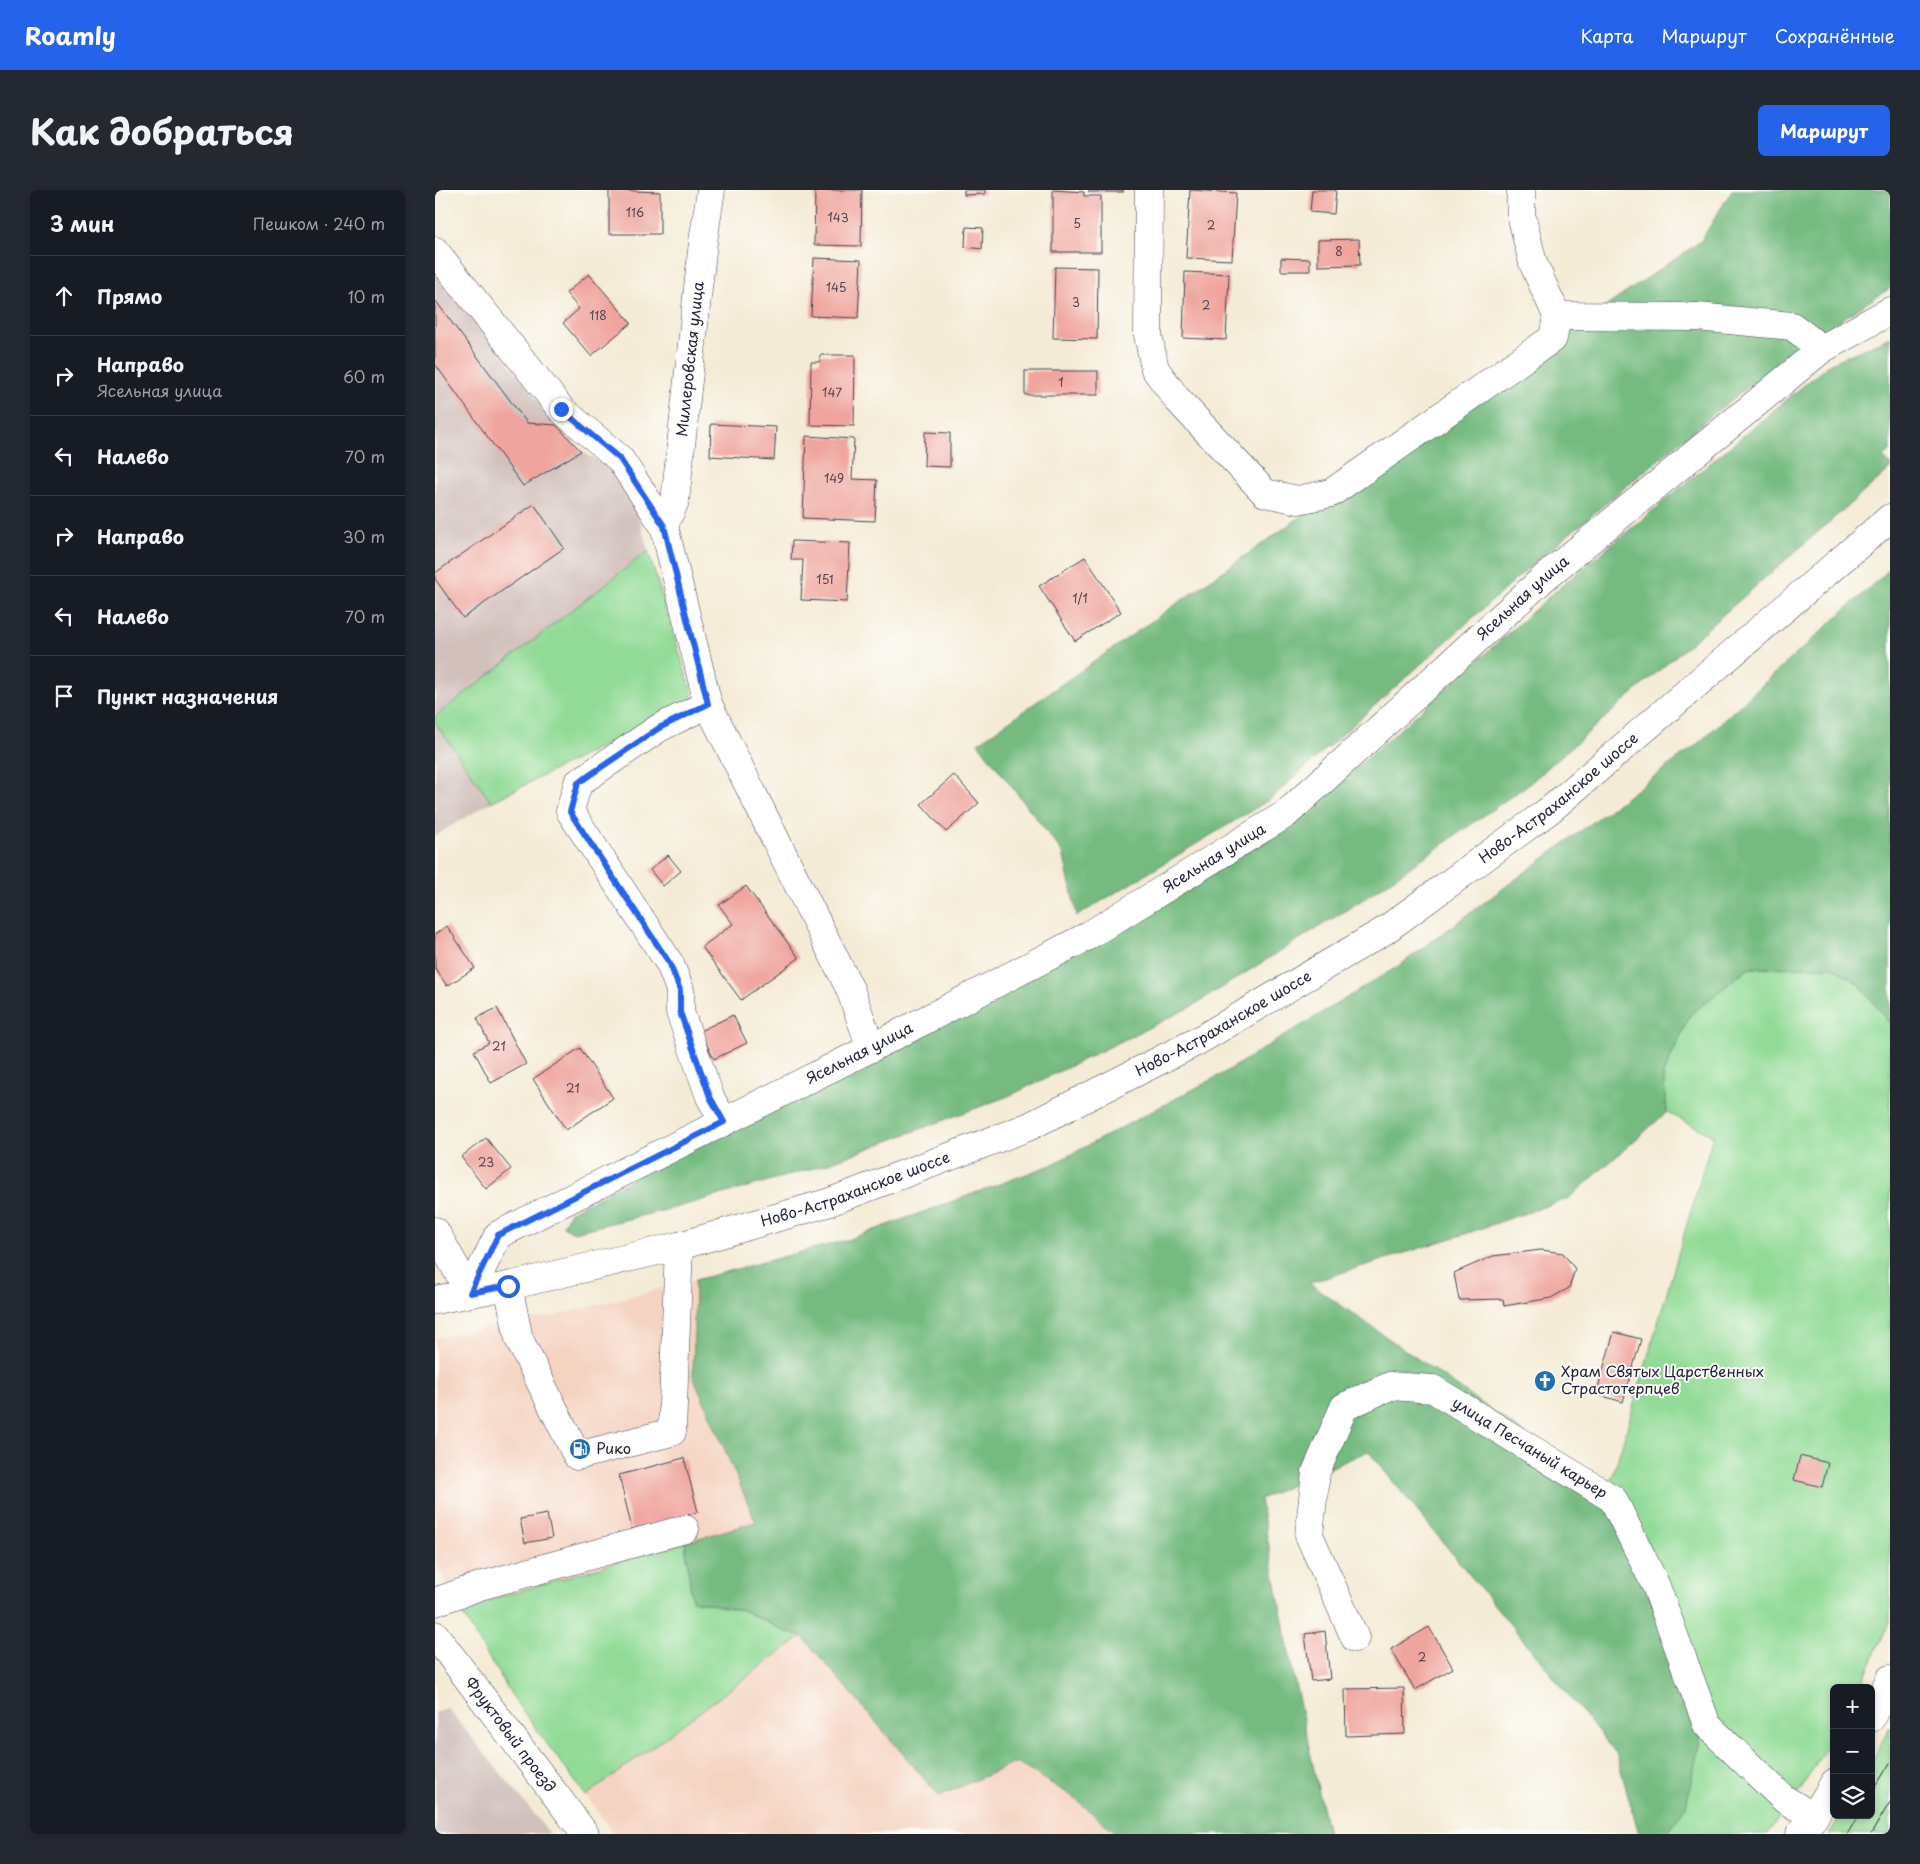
<!DOCTYPE html>
<html lang="ru">
<head>
<meta charset="utf-8">
<style>
  :root { --surface:#171b24; --page:#242831; --text:#f1f3f6; --muted:#9ea1a6; --line:#363941; --accent:#2563eb }
  body { margin:0; font-family:"Playpen Sans",sans-serif; background:var(--page); color:var(--text) }
  .controls { position:absolute; right:15px; bottom:15px; display:grid; overflow:hidden; border-radius:8px; box-shadow:0 2px 8px #0003 }
  .controls button { width:45px; height:45px; display:grid; place-items:center; padding:0; border:0; border-bottom:1px solid var(--line); background:var(--surface); color:var(--text); font:25px sans-serif }
  .stop { position:absolute; width:15px; height:15px; margin:-11px; border:4px solid #2563eb; border-radius:50%; background:#fff }
  .stop.end { background:#2563eb; border-color:#fff; box-shadow:0 1px 5px #0008 }
  .list { margin:0; padding:0; list-style:none }
  h2 { display:flex; justify-content:space-between; align-items:center; height:65px; margin:0; padding:0 20px; font-size:21px }
  h2 small { font-size:16px; font-weight:400; color:var(--muted) }
  .list li { display:grid; grid-template-columns:32px 1fr auto; gap:15px; align-items:center; box-sizing:border-box; height:80px; padding:0 20px; border-top:1px solid var(--line) }
  .list b { display:block; font-size:19px; white-space:nowrap }
  .list p { margin:0; font-size:16px; white-space:nowrap; color:var(--muted) }
  .list em { font-size:16px; font-style:normal; color:var(--muted) }
  .icon { flex:none; width:28px; height:28px; fill:none; stroke:currentColor; stroke-width:2; stroke-linecap:round; stroke-linejoin:round }
  .map { position:relative; flex:none; width:1455px; height:1644px; overflow:hidden; border-radius:8px }
  header { display:flex; align-items:center; gap:30px; box-sizing:border-box; height:70px; padding:0 25px; background:var(--accent); color:#fff }
  header strong { font-size:24px }
  nav { display:flex; gap:28px; margin-inline-start:auto; font-size:18px }
  .intro { display:flex; align-items:center; justify-content:space-between; box-sizing:border-box; height:120px; padding:0 30px }
  h1 { margin:0; font-size:35px }
  .button { padding:12px 22px; border-radius:8px; background:var(--accent); color:#fff; font-size:18px; font-weight:700 }
  main { display:flex; gap:30px; padding:0 30px }
  aside { flex:1; background:var(--surface); border-radius:8px; box-shadow:0 2px 8px #0003 }
  .map>svg:first-child { display:block }
  .built { fill:#f5d3c1 }
  .industrial { fill:#d1c0bc }
  .green { fill:#92db97; stroke:#5a7e69 }
  .forest { fill:#75bb80; stroke:#4c6e5e }
  .building { fill:#efa59e }
  .lines { fill:none; stroke-linecap:round; stroke-linejoin:round }
  .minor-casing { stroke:#424052; stroke-width:29 }
  .major-casing { stroke:#424052; stroke-width:29 }
  .minor { stroke:#fff; stroke-width:28 }
  .major { stroke:#fff; stroke-width:28 }
  .tram { stroke:#22223b; stroke-width:1 }
  .route { stroke:#2563eb; stroke-width:6 }
  .labels { text-anchor:middle; stroke-width:4; stroke-linejoin:round; paint-order:stroke }
  .number-label { font-size:12px; fill:#554354 }
  .street-label { font-size:15px; fill:#22223b; stroke:#fdfcf7 }
  .poi-label { font-size:15px; fill:#22223b; stroke:#fdfcf7; text-anchor:start }
</style>
</head>
<body>
<header>
<strong>Roamly</strong>
<nav><a>Карта</a><a>Маршрут</a><a>Сохранённые</a></nav>
</header>
<div class="intro"><h1>Как добраться</h1><a class="button">Маршрут</a></div>
<main>
<aside>
<h2>3 мин<small>Пешком · 240 m</small></h2>
<ul class="list">
<li><svg class="icon" aria-label="ahead" viewBox="0 0 24 24"><path d="M12 20V5M6 11l6-6 6 6"/></svg><div><b>Прямо</b></div><em>10 m</em></li>
<li><svg class="icon" aria-label="right" viewBox="0 0 24 24"><path d="M7 20v-9h11M14 6l5 5-5 5"/></svg><div><b>Направо</b><p>Ясельная улица</p></div><em>60 m</em></li>
<li><svg class="icon" aria-label="left" viewBox="0 0 24 24"><path d="M17 20v-9H6M10 6l-5 5 5 5"/></svg><div><b>Налево</b></div><em>70 m</em></li>
<li><svg class="icon" aria-label="right" viewBox="0 0 24 24"><path d="M7 20v-9h11M14 6l5 5-5 5"/></svg><div><b>Направо</b></div><em>30 m</em></li>
<li><svg class="icon" aria-label="left" viewBox="0 0 24 24"><path d="M17 20v-9H6M10 6l-5 5 5 5"/></svg><div><b>Налево</b></div><em>70 m</em></li>
<li><svg class="icon" aria-label="arrive" viewBox="0 0 24 24"><path d="M6 21V4h12l-3 4 3 4H6"/></svg><div><b>Пункт назначения</b></div></li>
</ul>
</aside>
<div class="map">
<svg width="1455" height="1644" viewBox="0 0 1455 1644">
  <rect width="100%" height="100%" fill="#fdfcf7"/>
  <filter id="ink" filterUnits="userSpaceOnUse"><feTurbulence type="fractalNoise" baseFrequency=".02" numOctaves="2"/><feDisplacementMap in="SourceGraphic" scale="10" xChannelSelector="R" yChannelSelector="G"/><feConvolveMatrix kernelMatrix="1 2 1 2 8 2 1 2 1" color-interpolation-filters="sRGB"/></filter>
  <filter id="wash" filterUnits="userSpaceOnUse"><feTurbulence type="fractalNoise" baseFrequency=".0096" numOctaves="4" result="noise"/><feDisplacementMap in="SourceGraphic" scale="20" xChannelSelector="R" yChannelSelector="G"/><feGaussianBlur stdDeviation="1.12" result="paint"/><feColorMatrix in="noise" values="0 0 0 0 0 0 0 0 0 0 0 0 0 0 0 0 0 1.4 0 .05"/><feComposite in="paint" operator="in"/></filter>
  <g filter="url(#wash)">
    <rect width="100%" height="100%" fill="#f4ebd6"/>
    <g class="built">
      <polygon points="260,1090 258,1186 321,1332 24,1419 0,1370 0,1148 118,1126"/>
      <polygon points="367,1446 504,1606 582,1572 637,1606 682,1644 179,1644 151,1606"/>
    </g>
    <g class="industrial">
      <polygon points="0,75 121,235 146,261 180,281 200,312 213,361 0,527"/>
      <polygon points="0,532 56,612 0,646"/>
      <polygon points="12,1517 115,1644 0,1644 0,1523"/>
    </g>
    <g class="green">
      <polygon points="213,361 259,510 56,612 0,532 0,527"/>
      <polygon points="1398,777 1425,795 1455,834 1455,1430 1425,1498 1399,1498 1399,1544 1366,1599 1332,1644 1231,1644 1251,1616 1265,1550 1212,1399 1162,1294 1177,1289 1278,946 1232,922 1228,884 1255,825 1313,778"/>
      <polygon points="250,1352 257,1410 309,1421 349,1441 367,1446 151,1606 81,1512 24,1419"/>
      <polygon points="1455,1537 1455,1644 1394,1644 1406,1625 1436,1625 1436,1571"/>
    </g>
    <g class="forest">
      <polygon points="1297,0 1455,0 1455,98 1369,154 1281,222 1099,373 834,610 642,726 628,663 543,553 861,330 1266,51"/>
      <polygon points="1455,147 1455,261 1448,267 1455,274 1455,279 1094,594 932,707 754,818 576,905 389,975 243,1017 139,1042 128,1036 135,1022 857,635 1123,399 1396,173"/>
      <polygon points="1455,379 1455,834 1425,795 1398,777 1313,778 1255,825 1228,884 1232,922 1134,1008 1030,1044 874,1093 1162,1294 1212,1399 1265,1550 1251,1616 1231,1644 1204,1644 1181,1563 933,1261 825,1309 857,1479 893,1644 682,1644 637,1606 582,1572 504,1606 367,1446 349,1441 309,1421 257,1410 250,1352 321,1332 258,1186 260,1090 412,1050 616,975 787,884 965,775 1259,557"/>
    </g>
    <g id="blocks">
      <g class="building">
        <polygon points="174,0 225,2 225,44 174,44"/>
        <polygon points="380,0 427,0 426,56 379,55"/>
        <polygon points="529,0 550,0 550,4 529,5"/>
        <polygon points="618,0 649,2 649,6 666,6 666,62 618,62"/>
        <rect x="654" y="0" width="34" height="2"/>
        <polygon points="755,0 801,3 797,70 751,68"/>
        <polygon points="877,0 901,0 899,24 875,22"/>
        <polygon points="531,37 548,38 547,59 530,57"/>
        <polygon points="924,49 925,75 883,76 883,50"/>
        <polygon points="379,68 426,70 423,128 376,126"/>
        <polygon points="846,68 875,69 875,81 846,81"/>
        <polygon points="620,77 663,78 662,149 618,148"/>
        <polygon points="750,82 794,84 791,150 748,148"/>
        <polygon points="154,84 196,133 156,166 128,133 144,119 131,103"/>
        <polygon points="0,110 92,233 121,235 146,261 88,296 0,174"/>
        <polygon points="385,165 420,165 419,236 375,235 376,172 385,172"/>
        <rect x="590" y="181" width="73" height="24"/>
        <polygon points="276,234 341,237 339,270 275,266"/>
        <polygon points="490,242 515,243 515,277 489,276"/>
        <polygon points="371,246 419,249 417,289 442,290 440,331 368,328"/>
        <polygon points="99,314 129,358 28,428 0,389 0,383"/>
        <polygon points="357,351 415,353 412,412 366,410 368,370 356,370"/>
        <polygon points="650,367 686,422 640,451 604,396"/>
        <polygon points="519,585 544,613 511,642 486,614"/>
        <polygon points="233,665 246,681 228,696 215,680"/>
        <polygon points="311,696 364,768 306,810 267,757 298,734 284,715"/>
        <polygon points="12,736 40,778 12,796 0,778 0,744"/>
        <polygon points="62,818 91,874 56,893 39,861 54,853 42,828"/>
        <polygon points="298,825 312,853 279,869 265,841"/>
        <polygon points="145,858 178,908 131,940 98,889"/>
        <polygon points="51,948 76,979 51,999 26,967"/>
        <polygon points="1106,1060 1128,1063 1140,1079 1134,1098 1116,1108 1069,1116 1068,1109 1024,1110 1019,1083 1058,1066"/>
        <polygon points="1179,1142 1206,1149 1188,1212 1161,1204"/>
        <polygon points="1365,1266 1393,1273 1387,1297 1359,1290"/>
        <polygon points="249,1268 263,1322 197,1339 184,1285"/>
        <polygon points="112,1324 117,1348 90,1353 85,1329"/>
        <polygon points="994,1437 1018,1478 980,1500 956,1459"/>
        <polygon points="890,1441 895,1489 876,1491 870,1444"/>
        <polygon points="969,1498 970,1544 911,1546 910,1499"/>
      </g>
    </g>
  </g>
  <g filter="url(#ink)">
    <use href="#blocks" fill-opacity="0" stroke="#424052" stroke-width="1"/>
    <g class="lines">
      <g class="minor-casing">
        <g id="minor">
          <polyline points="714,0 713,145 720,179 742,209 830,303 863,310 896,303 1118,148 1122,126"/>
          <polyline points="1086,0 1086,24 1098,73 1122,126"/>
          <polyline points="0,61 126,219 185,269 229,336 273,514 415,799 436,858"/>
          <polyline points="1122,126 1262,127 1357,136 1387,159"/>
          <path id="s1" d="M229 336 240 311 268 52 276 0"/>
          <polyline points="273,514 224,538 143,593 135,621 235,774 245,800 245,822 275,907 289,932"/>
          <polyline points="0,1041 35,1103"/>
          <polyline points="73,1096 84,1149 142,1266 237,1242 244,1056"/>
          <path id="s2" d="M35 1103 63 1045 436 858 651 747 851 624 1110 387 1387 159 1455 121"/>
          <polyline points="0,1412 45,1396 250,1339"/>
          <path id="s3" d="M0 1445 150 1644"/>
          <path id="s4" d="M920 1448 874 1345 881 1282 909 1217 955 1196 998 1199 1178 1309 1221 1396 1272 1535 1349 1609 1379 1627"/>
          <polyline points="1436,1528 1455,1489"/>
          <polyline points="1365,1644 1379,1627 1399,1593"/>
        </g>
      </g>
      <g class="major-casing">
        <g id="major">
          <path id="s5" d="M0 1110 73 1096 244 1056 392 1013 593 937 763 851 949 741 1116 619 1455 328"/>
        </g>
      </g>
      <use href="#minor" class="minor"/>
      <use href="#major" class="major"/>
      <g class="tram">
        <polyline points="1436,1604 1455,1573"/>
        <polyline points="1412,1644 1424,1625"/>
        <polyline points="1436,1644 1455,1612"/>
      </g>
    </g>
  </g>
  <g class="lines" filter="url(#ink)">
    <polyline class="route" points="73,1096 35,1103 63,1045 289,932 275,907 245,822 245,800 235,774 135,622 143,593 224,538 273,514 229,336 185,269 126,219"/>
  </g>
  <defs>
    <g id="church-disc" transform="scale(1.125)"><circle r="9.5" fill="#1f6fb2" stroke="#fdfcf7"/><path d="M-1.2-6h2.4v3.5h3.3v2.4h-3.3V6h-2.4V-.1h-3.3v-2.4h3.3Z" fill="#fff"/></g>
    <g id="fuel-disc" transform="scale(1.125)"><circle r="9.5" fill="#1f6fb2" stroke="#fdfcf7"/><path d="M-5.5-6h7V0h2V4h1.3V-2.5L3-4.5l.8-.8L6-3V5H2.5V1h-1V6h-7ZM-4.2-4.7v3.2H.2V-4.7Z" fill="#fff"/></g>
  </defs>
  <g fill-rule="evenodd">
    <use href="#church-disc" x="1110" y="1191"/>
    <use href="#fuel-disc" x="145" y="1259"/>
  </g>
  <g class="labels">
    <g class="number-label">
      <text x="200" y="27">116</text>
      <text x="403" y="32">143</text>
      <text x="642" y="38">5</text>
      <text x="776" y="40">2</text>
      <text x="904" y="66">8</text>
      <text x="401" y="102">145</text>
      <text x="641" y="117">3</text>
      <text x="771" y="120">2</text>
      <text x="163" y="130">118</text>
      <text x="626" y="197">1</text>
      <text x="397" y="207">147</text>
      <text x="399" y="293">149</text>
      <text x="390" y="394">151</text>
      <text x="645" y="413">1/1</text>
      <text x="64" y="861">21</text>
      <text x="138" y="903">21</text>
      <text x="51" y="977">23</text>
      <text x="987" y="1472">2</text>
    </g>
    <g class="street-label">
      <text dy="5" stroke="none"><textPath href="#s1" startOffset="170">Миллеровская улица</textPath></text>
      <text dy="5" stroke="none"><textPath href="#s2" startOffset="1279">Ясельная улица</textPath></text>
      <text dy="5" stroke="none"><textPath href="#s5" startOffset="1245">Ново-Астраханское шоссе</textPath></text>
      <text dy="5" stroke="none"><textPath href="#s2" startOffset="874">Ясельная улица</textPath></text>
      <text dy="5" stroke="none"><textPath href="#s5" startOffset="840">Ново-Астраханское шоссе</textPath></text>
      <text dy="5" stroke="none"><textPath href="#s2" startOffset="469">Ясельная улица</textPath></text>
      <text dy="5" stroke="none"><textPath href="#s5" startOffset="435">Ново-Астраханское шоссе</textPath></text>
      <text dy="5" stroke="none"><textPath href="#s4" startOffset="454">улица Песчаный карьер</textPath></text>
      <text dy="5" stroke="none"><textPath href="#s3" startOffset="125">Фруктовый проезд</textPath></text>
    </g>
    <g class="poi-label">
      <text x="1126" y="1187">Храм Святых Царственных<tspan x="1126" dy="17">Страстотерпцев</tspan></text>
      <text x="161" y="1264">Рико</text>
    </g>
  </g>
</svg>
<div class="controls">
<button>+</button>
<button>−</button>
<button><svg class="icon" aria-label="layers" viewBox="0 0 24 24"><path d="M12 4l9 5-9 5-9-5zM3 14l9 5 9-5"/></svg></button>
</div>
<div class="stop" style="left:73px;top:1096px"></div>
<div class="stop end" style="left:126px;top:219px"></div>
</div>
</main>
</body>
</html>
